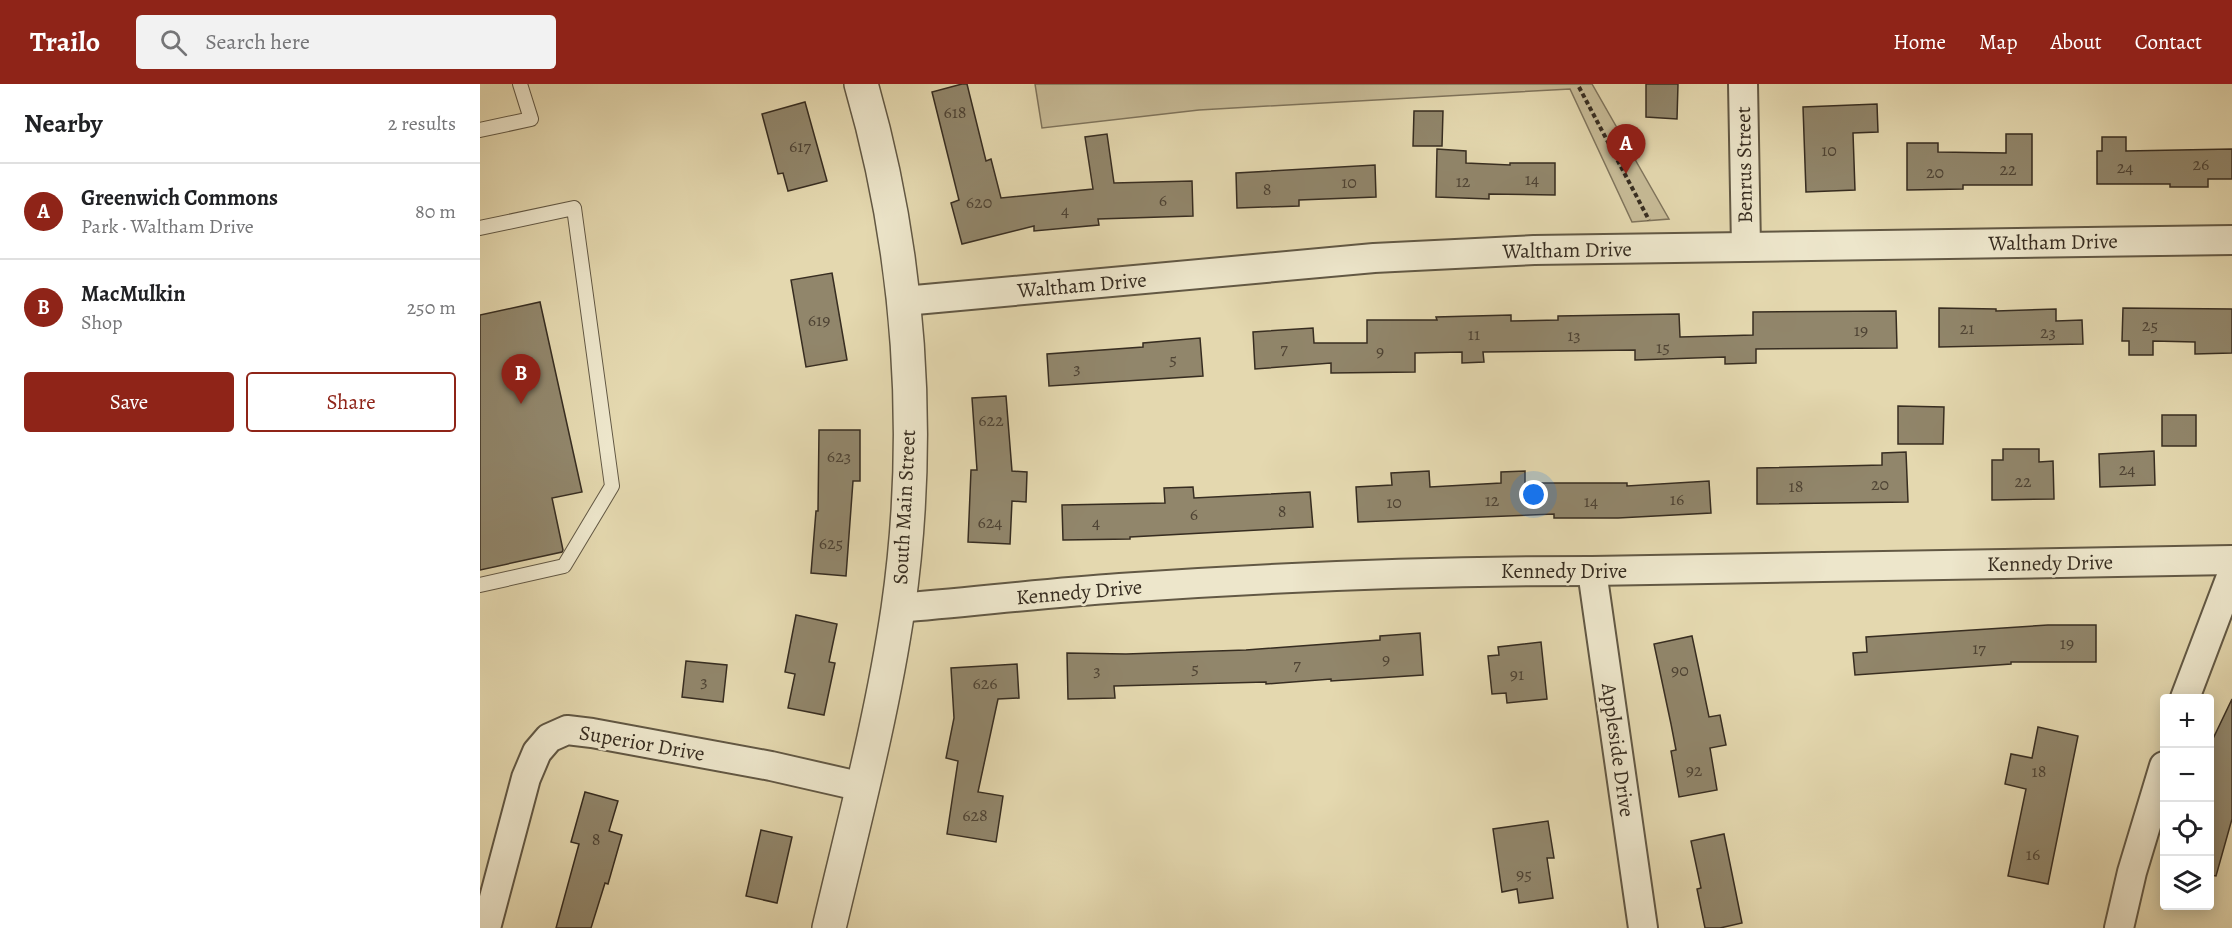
<!DOCTYPE html>
<html lang="en">
<head>
<meta charset="utf-8">
<style>
  :root { --surface:#fff; --page:#f2f2f2; --text:#202124; --muted:#757577; --line:#e0e0e0; --accent:#8f2418 }
  body { margin:0; font-family:Alegreya,serif; background:var(--page); color:var(--text) }
  .controls { position:absolute; right:18px; bottom:18px; display:grid; overflow:hidden; border-radius:6px; box-shadow:0 3px 15px #0003 }
  .controls button { width:54px; height:54px; display:grid; place-items:center; padding:0; border:0; border-bottom:2px solid var(--line); background:var(--surface); color:var(--text); font:30px sans-serif }
  .you { position:absolute; left:1054px; top:411px; width:21px; height:21px; margin:-15px; border:4px solid #fff; border-radius:50%; background:#1a73e8; box-shadow:0 0 0 9px #1a73e833 }
  .badge { display:grid; place-items:center; width:39px; height:39px; border-radius:50%; background:var(--accent); color:#fff; font-size:20px; font-weight:700 }
  .pin { position:absolute; translate:-50% -50px; filter:drop-shadow(0 2px 3px #0008) }
  .pin::after { content:''; position:absolute; top:32px; width:21px; height:18px; background:inherit; clip-path:polygon(0 0,100% 0,50% 100%) }
  .list { margin:0; padding:0; list-style:none }
  h2 { display:flex; justify-content:space-between; align-items:center; height:78px; margin:0; padding:0 24px; font-size:26px }
  h2 small { font-size:20px; font-weight:400; color:var(--muted) }
  .list li { display:grid; grid-template-columns:39px 1fr auto; gap:18px; align-items:center; box-sizing:border-box; height:96px; padding:0 24px; border-top:2px solid var(--line) }
  .list b { display:block; font-size:22px; white-space:nowrap }
  .list p { margin:0; font-size:20px; white-space:nowrap; color:var(--muted) }
  .list em { font-size:20px; font-style:normal; color:var(--muted) }
  .actions { display:flex; gap:12px; padding:18px 24px }
  .actions a { flex:1; padding:14px 0; border:2px solid var(--accent); border-radius:6px; text-align:center; font-size:21px; color:var(--accent) }
  .actions .main { background:var(--accent); color:#fff }
  .icon { flex:none; width:33px; height:33px; fill:none; stroke:currentColor; stroke-width:2; stroke-linecap:round; stroke-linejoin:round }
  .map { position:relative; flex:none; width:1752px; height:844px; overflow:hidden }
  header { display:flex; align-items:center; gap:36px; box-sizing:border-box; height:84px; padding:0 30px; background:var(--accent); color:#fff }
  header strong { font-size:28px }
  nav { display:flex; gap:33px; margin-inline-start:auto; font-size:21px }
  .search { width:420px; height:54px; background:var(--page); display:flex; align-items:center; gap:15px; box-sizing:border-box; padding:0 21px; border-radius:6px; color:var(--muted); font-size:22px }
  main { display:flex }
  aside { flex:1; background:var(--surface) }
  .map>svg:first-child { display:block }
  .green { fill:#c7bb97; stroke:#7f745c; stroke-width:1.5 }
  .building { fill:#91866b; stroke:#372d21; stroke-width:1.5 }
  .lines { fill:none; stroke-linecap:round; stroke-linejoin:round }
  .service-casing { stroke:#625844; stroke-width:16 }
  .minor-casing { stroke:#625844; stroke-width:32 }
  .tertiary-casing { stroke:#625844; stroke-width:36 }
  .path { stroke:#372d21; stroke-width:4; stroke-dasharray:4.5 3; stroke-linecap:butt }
  .service { stroke:#ede6cb; stroke-width:14 }
  .minor { stroke:#ede6cb; stroke-width:28 }
  .tertiary { stroke:#ede6cb; stroke-width:33 }
  .labels { text-anchor:middle; stroke-width:5; stroke-linejoin:round; paint-order:stroke }
  .number-label { font-size:18px; fill:#4e4334 }
  .street-label { font-size:21px; fill:#372d21; stroke:#ede6cb }
</style>
</head>
<body>
<header>
<strong>Trailo</strong>
<div class="search"><svg class="icon" aria-label="search" viewBox="0 0 24 24"><circle cx="10" cy="10" r="6"/><path d="M15 15l6 6"/></svg>Search here</div>
<nav><a>Home</a><a>Map</a><a>About</a><a>Contact</a></nav>
</header>
<main>
<aside>
<h2>Nearby<small>2 results</small></h2>
<ul class="list">
<li><span class="badge">A</span><div><b>Greenwich Commons</b><p>Park · Waltham Drive</p></div><em>80 m</em></li>
<li><span class="badge">B</span><div><b>MacMulkin</b><p>Shop</p></div><em>250 m</em></li>
</ul>
<div class="actions"><a class="main">Save</a><a>Share</a></div>
</aside>
<div class="map">
<svg width="1752" height="844" viewBox="0 0 1752 844">
  <rect width="100%" height="100%" fill="#e4d8af"/>
  <filter id="stains"><feTurbulence type="fractalNoise" baseFrequency=".00333" numOctaves="4"/><feColorMatrix values="0 0 0 0 .2 0 0 0 0 .09 0 0 0 0 .02 0 0 0 .5 -.17"/></filter>
  <radialGradient id="worn" r=".72"><stop offset=".6" stop-color="#630" stop-opacity="0"/><stop offset="1" stop-color="#630" stop-opacity=".3"/></radialGradient>
  <polygon class="green" points="555,0 1112,0 1189,135 1152,138 1090,5 719,26 562,44"/>
  <g class="building">
    <polygon points="482,0 487,0 506,77 511,75 521,114 613,105 605,53 627,50 634,99 712,97 713,132 618,135 619,141 554,147 554,142 482,160 471,119 479,116 452,8"/>
    <polygon points="1166,0 1198,0 1197,35 1166,33"/>
    <polygon points="325,18 347,97 308,107 303,89 298,90 282,30"/>
    <polygon points="1397,20 1398,48 1373,49 1375,106 1326,108 1323,23"/>
    <polygon points="934,27 963,27 962,62 933,62"/>
    <polygon points="1526,50 1552,50 1552,101 1483,101 1483,105 1427,106 1427,59 1458,59 1458,68 1526,69"/>
    <polygon points="1622,53 1646,53 1646,67 1752,65 1752,95 1728,95 1728,103 1690,103 1690,100 1617,100 1617,67 1622,67"/>
    <polygon points="957,65 986,67 986,79 1030,81 1030,79 1075,79 1075,111 1009,110 1009,115 956,113"/>
    <polygon points="895,81 896,113 819,116 819,122 757,124 756,89"/>
    <polygon points="352,189 367,276 326,283 311,196"/>
    <polygon points="60,218 102,408 72,414 83,466 82,468 0,486 0,231"/>
    <polygon points="1459,224 1516,225 1516,227 1576,225 1576,237 1602,236 1603,260 1459,263"/>
    <polygon points="1643,224 1752,225 1752,269 1715,270 1715,258 1673,257 1673,271 1649,271 1649,257 1642,257"/>
    <polygon points="1416,227 1417,264 1276,265 1276,279 1245,280 1245,273 1155,276 1155,266 1003,268 1004,278 982,279 982,268 935,269 935,288 851,289 851,279 775,285 773,248 833,244 834,259 887,259 887,236 957,236 956,233 1031,231 1031,237 1078,236 1078,232 1199,230 1200,253 1273,251 1273,228"/>
    <polygon points="720,254 723,292 569,302 567,270 663,263 663,259"/>
    <polygon points="526,312 532,387 547,388 546,418 532,417 530,460 488,458 491,386 497,386 492,314"/>
    <polygon points="1418,322 1464,323 1463,360 1418,360"/>
    <rect x="1682" y="331" width="34" height="31"/>
    <polygon points="339,346 380,346 380,397 373,397 366,492 331,489 336,427 338,427"/>
    <polygon points="1523,365 1559,365 1559,378 1573,377 1574,415 1512,416 1512,376 1523,376"/>
    <polygon points="1674,367 1675,401 1620,403 1619,370"/>
    <polygon points="1426,368 1428,418 1277,420 1277,384 1402,381 1402,369"/>
    <polygon points="949,387 950,403 1021,399 1021,388 1045,387 1045,399 1147,399 1147,402 1229,397 1231,429 1138,434 1074,434 1074,430 878,438 876,403 912,401 911,389"/>
    <polygon points="713,403 714,414 830,408 833,443 650,453 650,455 583,456 582,421 685,419 684,404"/>
    <polygon points="316,531 357,540 349,578 355,579 344,631 308,624 315,590 305,588"/>
    <polygon points="1568,541 1616,541 1616,578 1531,578 1531,580 1375,591 1373,569 1387,568 1386,553"/>
    <polygon points="940,549 943,591 851,597 851,595 786,600 786,598 634,602 635,614 588,615 587,569 646,570 766,566 900,556 900,552"/>
    <polygon points="1212,552 1229,633 1240,631 1246,661 1230,664 1237,706 1199,713 1191,667 1196,666 1191,640 1174,560"/>
    <polygon points="1061,558 1067,615 1027,619 1026,609 1012,610 1008,572 1019,571 1018,563"/>
    <polygon points="206,577 247,581 243,618 202,613"/>
    <polygon points="537,580 539,614 518,615 498,708 523,712 516,758 467,750 478,677 466,674 474,634 471,584"/>
    <polygon points="1752,615 1752,735 1736,792 1730,791 1730,661"/>
    <polygon points="1558,643 1598,652 1568,800 1528,792 1546,705 1525,700 1531,670 1552,674"/>
    <polygon points="105,708 138,717 129,747 142,751 128,800 125,799 111,844 76,844 99,760 91,758"/>
    <polygon points="1068,737 1074,774 1067,774 1073,814 1039,819 1037,805 1022,808 1013,745"/>
    <polygon points="281,746 312,753 297,819 266,812"/>
    <polygon points="1244,750 1262,839 1240,844 1225,844 1217,805 1221,804 1211,757"/>
  </g>
  <g class="lines">
    <g class="service-casing">
      <g id="service">
        <polyline points="0,46 51,35 40,0"/>
        <polyline points="0,144 94,124 132,402 84,482 0,501"/>
      </g>
    </g>
    <g class="minor-casing">
      <g id="minor">
        <polyline points="1263,0 1266,163"/>
        <polyline points="424,217 894,174 1054,166 1752,156"/>
        <polyline points="1112,487 1163,844"/>
        <path d="M418 524C492 518 566 509 640 504 797 493 955 487 1112 487L1752 476"/>
        <polyline points="1705,614 1752,490"/>
        <polyline points="6,844 46,694 57,668 69,654 87,646 112,649 291,682 383,703"/>
        <polyline points="1639,844 1652,788 1684,682"/>
      </g>
    </g>
    <g class="tertiary-casing">
      <path id="tertiary" d="M349 844C374 738 402 633 418 525 443 351 430 169 381 0"/>
    </g>
    <polyline class="path" points="1099,3 1169,136"/>
    <use href="#service" class="service"/>
    <use href="#minor" class="minor"/>
    <use href="#tertiary" class="tertiary"/>
  </g>
  <g class="labels">
    <g class="number-label">
      <text x="475" y="34">618</text>
      <text x="320" y="68">617</text>
      <text x="1349" y="72">10</text>
      <text x="1721" y="86">26</text>
      <text x="1645" y="89">24</text>
      <text x="1528" y="91">22</text>
      <text x="1455" y="94">20</text>
      <text x="1052" y="101">14</text>
      <text x="983" y="103">12</text>
      <text x="869" y="104">10</text>
      <text x="787" y="111">8</text>
      <text x="683" y="122">6</text>
      <text x="499" y="124">620</text>
      <text x="585" y="132">4</text>
      <text x="339" y="242">619</text>
      <text x="1670" y="247">25</text>
      <text x="1487" y="250">21</text>
      <text x="1381" y="252">19</text>
      <text x="1568" y="254">23</text>
      <text x="994" y="256">11</text>
      <text x="1094" y="257">13</text>
      <text x="1183" y="269">15</text>
      <text x="804" y="270">7</text>
      <text x="900" y="273">9</text>
      <text x="693" y="281">5</text>
      <text x="597" y="290">3</text>
      <text x="511" y="342">622</text>
      <text x="359" y="378">623</text>
      <text x="1647" y="391">24</text>
      <text x="1543" y="403">22</text>
      <text x="1400" y="406">20</text>
      <text x="1316" y="408">18</text>
      <text x="1197" y="421">16</text>
      <text x="1012" y="422">12</text>
      <text x="1111" y="423">14</text>
      <text x="914" y="424">10</text>
      <text x="802" y="433">8</text>
      <text x="714" y="436">6</text>
      <text x="510" y="444">624</text>
      <text x="616" y="444">4</text>
      <text x="351" y="465">625</text>
      <text x="1587" y="565">19</text>
      <text x="1499" y="570">17</text>
      <text x="906" y="581">9</text>
      <text x="817" y="586">7</text>
      <text x="715" y="590">5</text>
      <text x="617" y="592">3</text>
      <text x="1200" y="592">90</text>
      <text x="1037" y="596">91</text>
      <text x="224" y="603">3</text>
      <text x="505" y="605">626</text>
      <text x="1214" y="692">92</text>
      <text x="1559" y="693">18</text>
      <text x="495" y="737">628</text>
      <text x="116" y="761">8</text>
      <text x="1553" y="776">16</text>
      <text x="1044" y="796">95</text>
    </g>
    <g class="street-label">
      <text transform="translate(1264 81) rotate(-91)" y="7">Benrus Street</text>
      <text transform="translate(1573 158) rotate(-1)" y="7">Waltham Drive</text>
      <text transform="translate(1087 166) rotate(-1)" y="7">Waltham Drive</text>
      <text transform="translate(602 201) rotate(-5)" y="7">Waltham Drive</text>
      <text transform="translate(424 423) rotate(-87)" y="7">South Main Street</text>
      <text transform="translate(1570 479) rotate(-1)" y="7">Kennedy Drive</text>
      <text x="1084" y="494">Kennedy Drive</text>
      <text transform="translate(599 508) rotate(-5)" y="7">Kennedy Drive</text>
      <text transform="translate(162 659) rotate(10)" y="7">Superior Drive</text>
      <text transform="translate(1138 666) rotate(82)" y="7">Appleside Drive</text>
    </g>
  </g>
  <rect width="100%" height="100%" filter="url(#stains)"/>
  <rect width="100%" height="100%" fill="url(#worn)"/>
</svg>
<div class="controls">
<button>+</button>
<button>−</button>
<button><svg class="icon" aria-label="locate" viewBox="0 0 24 24"><circle cx="12" cy="12" r="6"/><path d="M12 2v4M12 18v4M2 12h4M18 12h4"/></svg></button>
<button><svg class="icon" aria-label="layers" viewBox="0 0 24 24"><path d="M12 4l9 5-9 5-9-5zM3 14l9 5 9-5"/></svg></button>
</div>
<div class="you"></div>
<div class="pin badge" style="left:1146px;top:90px">A</div>
<div class="pin badge" style="left:41px;top:320px">B</div>
</div>
</main>
</body>
</html>
